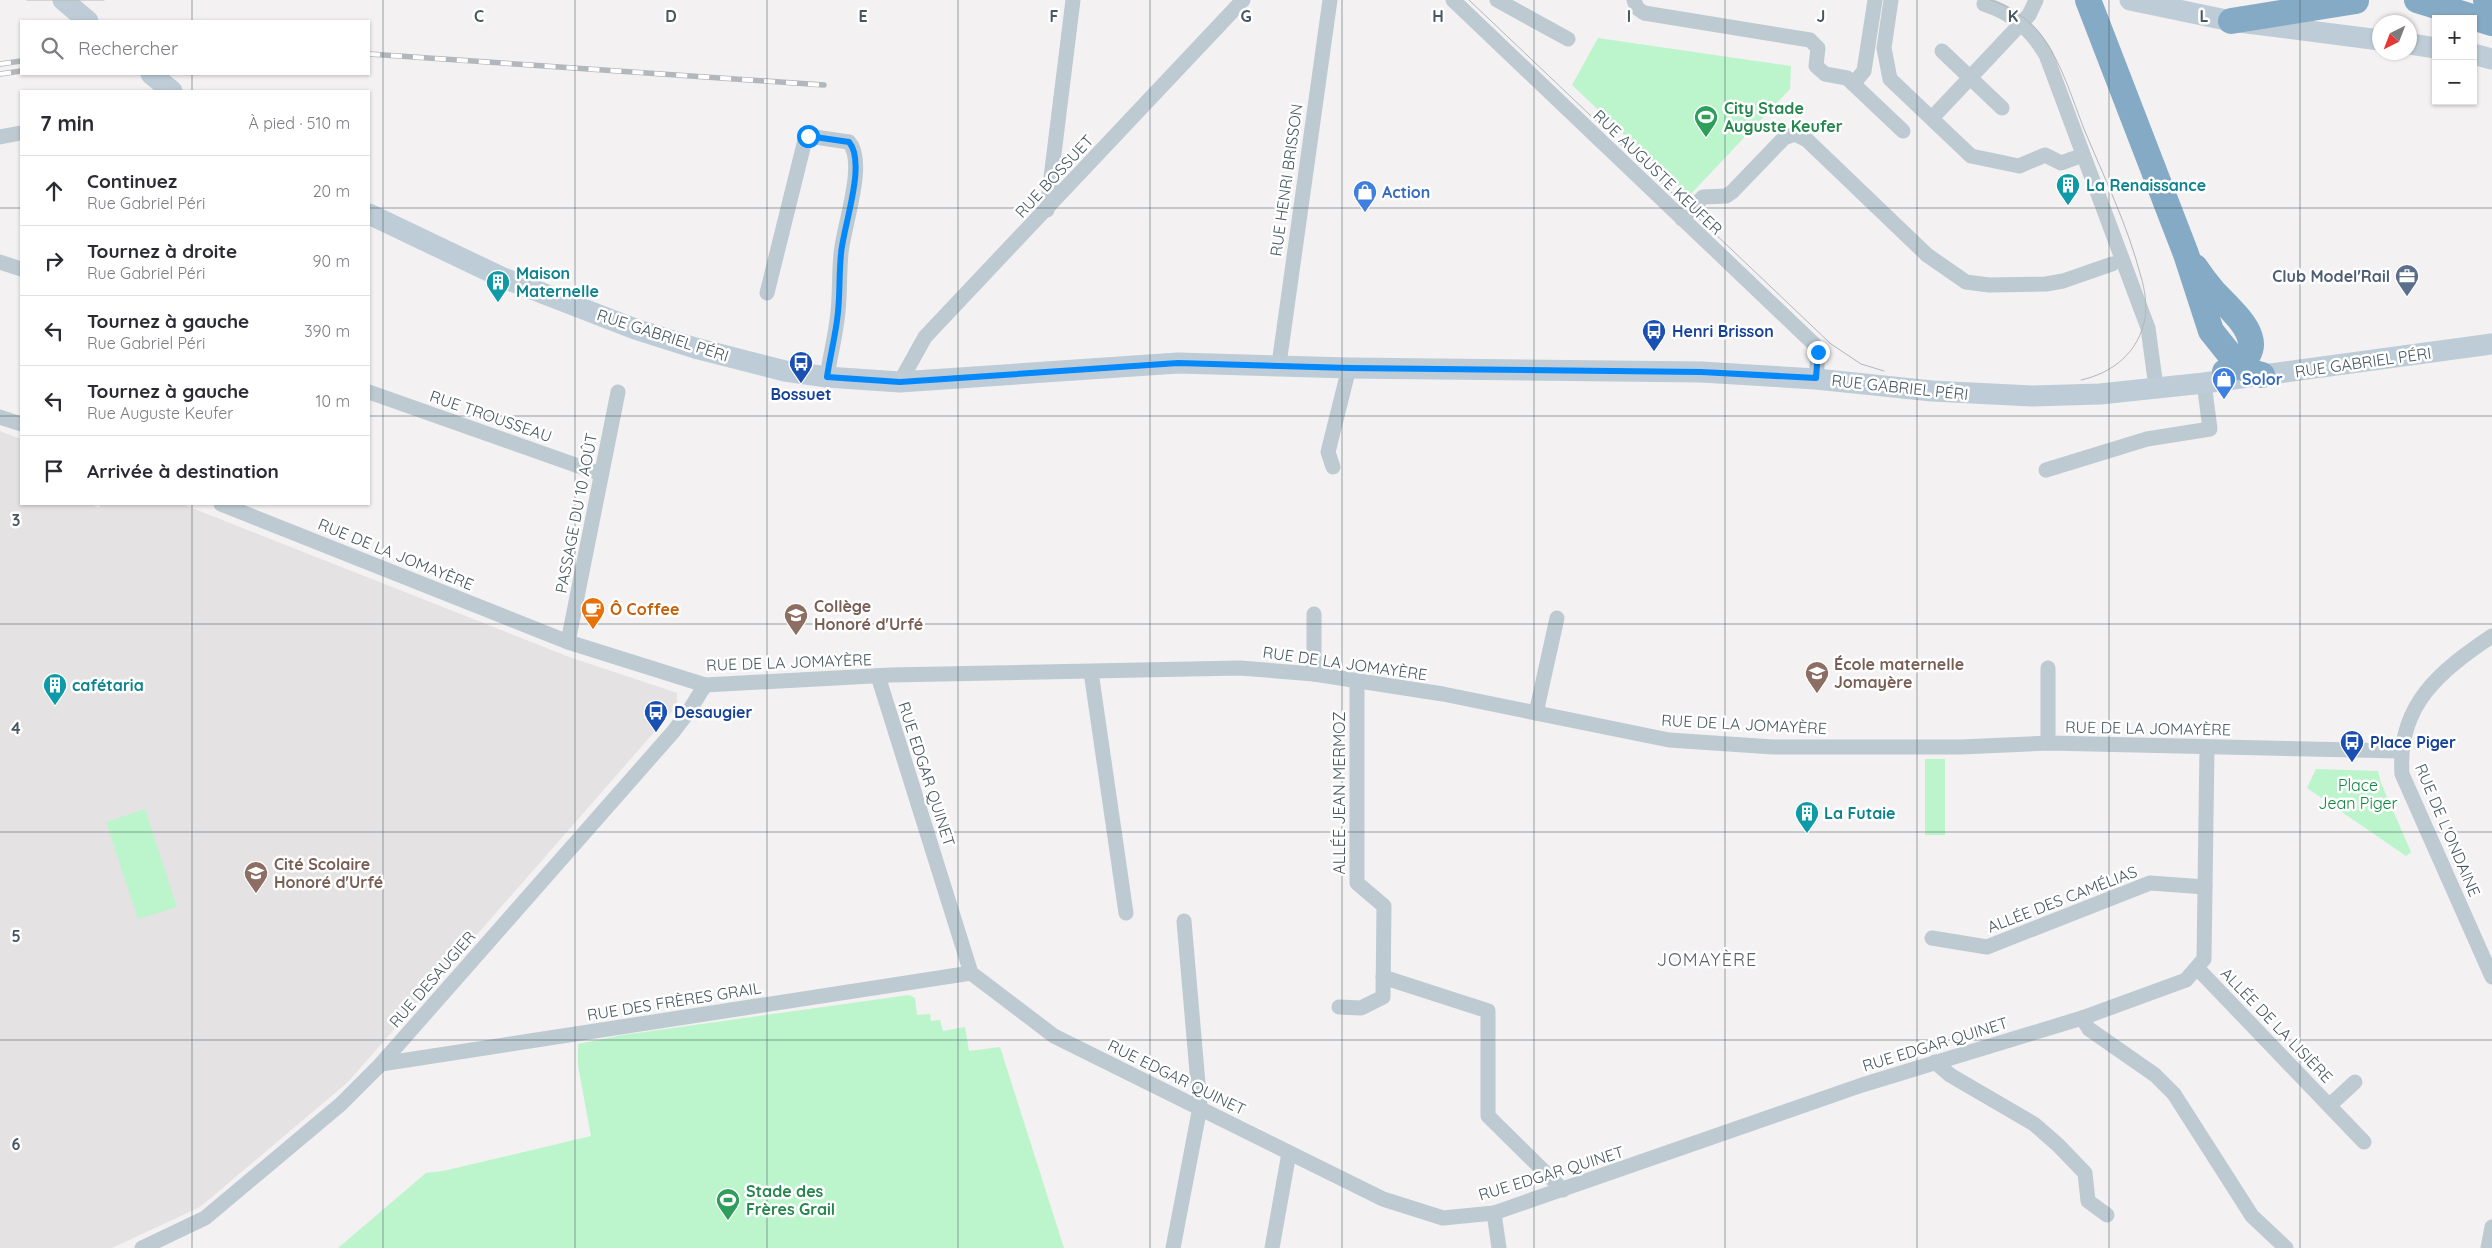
<!DOCTYPE html>
<html lang="fr">
<head>
<meta charset="utf-8">
<style>
  :root { --surface:#fff; --page:#f7f7f7; --text:#2b2b33; --muted:#7c7c81; --line:#e1e1e2 }
  body { margin:0; font-family:Quicksand,sans-serif; background:var(--page); color:var(--text) }
  .controls { position:absolute; right:15px; top:15px; display:grid; overflow:hidden; border-radius:0px; box-shadow:0 1px 4px #0004 }
  .controls button { width:45px; height:45px; display:grid; place-items:center; padding:0; border:0; border-bottom:1px solid var(--line); background:var(--surface); color:var(--text); font:25px sans-serif }
  .compass { position:absolute; left:2372px; top:15px; width:45px; height:45px; border-radius:50%; background:var(--surface); box-shadow:0 1px 4px #0004; rotate:222deg }
  .stop { position:absolute; width:15px; height:15px; margin:-11px; border:4px solid #0588fa; border-radius:50%; background:#fff }
  .stop.end { background:#0588fa; border-color:#fff; box-shadow:0 1px 5px #0008 }
  .list { margin:0; padding:0; list-style:none }
  h2 { display:flex; justify-content:space-between; align-items:center; height:65px; margin:0; padding:0 20px; font-size:21px }
  h2 small { font-size:16px; font-weight:400; color:var(--muted) }
  .list li { display:grid; grid-template-columns:32px 1fr auto; gap:15px; align-items:center; box-sizing:border-box; height:70px; padding:0 20px; border-top:1px solid var(--line) }
  .list b { display:block; font-size:19px; white-space:nowrap }
  .list p { margin:0; font-size:16px; white-space:nowrap; color:var(--muted) }
  .list em { font-size:16px; font-style:normal; color:var(--muted) }
  .icon { flex:none; width:28px; height:28px; fill:none; stroke:currentColor; stroke-width:2; stroke-linecap:round; stroke-linejoin:round }
  .map { position:relative; flex:none; width:2492px; height:1248px; overflow:hidden }
  .search { position:absolute; background:var(--surface); box-shadow:0 1px 4px #0004; left:20px; top:20px; width:350px; height:55px; display:flex; align-items:center; gap:12px; box-sizing:border-box; padding:0 18px; border-radius:0px; color:var(--muted); font-size:19px }
  .panel { position:absolute; background:var(--surface); box-shadow:0 1px 4px #0004; left:20px; top:90px; width:350px; height:415px; border-radius:0px }
  .map>svg:first-child { display:block }
  .education { fill:#e5e2e3 }
  .green { fill:#bcf5cc }
  .lines { fill:none; stroke-linecap:round; stroke-linejoin:round }
  .street { stroke:#bdcad2; stroke-width:15 }
  .secondary { stroke:#bdccd6; stroke-width:21 }
  .highway { stroke:#84aac5; stroke-width:26 }
  .tram { stroke:#b2b7bc; stroke-width:1 }
  .rail-casing { stroke:#b2b7bc; stroke-width:5.5 }
  .rail { stroke:#fff; stroke-width:4; stroke-dasharray:11; stroke-linecap:butt }
  .route { stroke:#0588fa; stroke-width:6 }
  .grid { fill:none; stroke:#465761; stroke-width:1; stroke-opacity:0.55 }
  .labels { text-anchor:middle; stroke-width:5; stroke-linejoin:round; paint-order:stroke }
  .leisure-label { font-size:16px; font-weight:bold; fill:#27864d; stroke:#fff; text-anchor:start }
  .street-label { font-size:16px; fill:#465761; stroke:#fff }
  .culture-label { font-size:16px; font-weight:bold; fill:#0d838f; stroke:#fff; text-anchor:start }
  .shop-label { font-size:16px; font-weight:bold; fill:#366cbe; stroke:#fff; text-anchor:start }
  .service-label { font-size:16px; font-weight:bold; fill:#4e5e75; stroke:#fff; text-anchor:end }
  .transit-label { font-size:16px; font-weight:bold; fill:#164399; stroke:#fff; text-anchor:start }
  .education-label { font-size:16px; font-weight:bold; fill:#785e54; stroke:#fff; text-anchor:start }
  .food-label { font-size:16px; font-weight:bold; fill:#c56008; stroke:#fff; text-anchor:start }
  .park-label { font-size:16px; fill:#0d863e; stroke:#fff }
  .neighbourhood-label { font-size:18px; letter-spacing:1px; fill:#5c6267; stroke:#fff }
  .grid-label { font-size:16px; text-anchor:middle; font-weight:bold; fill:#465761; stroke:#fff; stroke-width:5; stroke-linejoin:round; paint-order:stroke }
</style>
</head>
<body>
<div class="map">
<svg width="2492" height="1248" viewBox="0 0 2492 1248">
  <rect width="100%" height="100%" fill="#f3f1f1"/>
  <polygon class="education" points="0,431 21,439 21,504 91,504 99,508 101,504 182,504 572,658 677,693 677,706 348,1082 200,1207 112,1248 0,1248"/>
  <g class="green">
    <polygon points="1598,38 1791,66 1790,89 1689,196 1572,85"/>
    <rect x="1925" y="759" width="20" height="76"/>
    <polygon points="2316,769 2378,771 2381,783 2411,852 2406,856 2307,788"/>
    <polygon points="145,809 177,907 138,919 106,822"/>
    <polygon points="909,995 915,998 917,1015 930,1014 931,1021 940,1020 943,1031 965,1027 969,1051 1000,1047 1064,1248 338,1248 426,1173 443,1171 591,1136 578,1066 578,1044 623,1035"/>
  </g>
  <g class="lines">
    <g class="street">
      <polyline points="1453,0 1814,344 1818,352 1816,379"/>
      <polyline points="1497,0 1568,39"/>
      <polyline points="1634,0 1637,8 1644,13 1810,40 1818,48 1816,66 1825,74 1847,78 1903,131"/>
      <polyline points="1891,0 1884,48 1890,79 1971,156 2019,166 2045,155 2061,163 2083,155"/>
      <path d="M1984 4C2012 13 2031 29 2046 55L2148 328 2156 387"/>
      <polyline points="1942,51 2002,108"/>
      <polyline points="1854,83 1864,71 1875,0"/>
      <polyline points="1932,118 2029,15 2036,0"/>
      <polyline points="0,137 21,133"/>
      <polyline points="1047,210 1073,0"/>
      <polyline points="1682,219 1703,197 1726,196 1732,192 1784,138 1795,134 1807,140 1927,255 1966,282 1989,285 2046,284 2063,281 2112,264"/>
      <polyline points="0,262 21,269"/>
      <path d="M767 293 804 144 808 136 849 142C867 163 843 227 841 254 839 273 840 293 838 312 836 334 830 356 827 377"/>
      <polyline points="1279,364 1330,0"/>
      <polyline points="900,382 925,337 1243,0"/>
      <polyline points="369,392 601,474"/>
      <polyline points="0,417 21,424"/>
      <polyline points="1333,467 1328,452 1349,368"/>
      <polyline points="2046,470 2147,439 2210,429 2204,383"/>
      <polyline points="221,504 568,642 705,685 891,675 1240,668 1314,674 1443,694 1669,740 1773,747 1961,747 2048,743 2400,751"/>
      <polyline points="1314,614 1314,674"/>
      <path d="M2492 636C2440 671 2397 705 2402 774L2492 977"/>
      <polyline points="568,642 618,392"/>
      <polyline points="1091,672 1126,913"/>
      <polyline points="878,676 971,973 1054,1036 1383,1199 1443,1218 1494,1213 1862,1085 2082,1018 2186,980 2204,959 2207,747"/>
      <polyline points="1536,713 1557,618"/>
      <polyline points="2048,743 2048,668"/>
      <polyline points="1932,938 1987,947 2150,883 2205,887"/>
      <polyline points="2198,969 2364,1142"/>
      <polyline points="1383,977 1488,1011 1488,1116 1563,1190"/>
      <polyline points="1339,1007 1361,1008 1383,997 1384,906 1357,883 1357,680"/>
      <polyline points="2082,1018 2089,1029 2155,1075 2174,1094 2252,1216 2286,1248"/>
      <polyline points="1935,1062 1950,1075 2034,1124 2058,1145 2085,1173 2088,1201 2107,1215"/>
      <polyline points="381,1064 971,973"/>
      <polyline points="2330,1105 2355,1082"/>
      <polyline points="1494,1213 1499,1248"/>
      <polyline points="142,1248 205,1218 341,1104 381,1064 673,732 689,711 705,685"/>
      <polyline points="1173,1248 1200,1107 1184,921"/>
      <polyline points="1272,1248 1289,1153"/>
      <polyline points="2488,1248 2492,1227"/>
    </g>
    <g class="secondary">
      <polyline points="63,0 88,21"/>
      <polyline points="2130,0 2231,21 2380,40"/>
      <polyline points="2410,44 2436,48"/>
      <polyline points="2473,54 2492,59"/>
      <polyline points="151,74 172,91"/>
      <polyline points="369,214 501,277 635,329 695,348 785,371 827,377 900,382 1178,363 1349,368 1701,372 1816,379 1932,391 2032,396 2100,394 2204,383 2492,344"/>
    </g>
    <g class="highway">
      <polyline points="2088,0 2186,254 2211,331 2235,361 2251,372 2262,375"/>
      <polyline points="2417,0 2492,23"/>
      <polyline points="2486,0 2492,2"/>
      <polyline points="2231,21 2356,1"/>
      <path d="M2195 267C2201 276 2207 284 2214 292 2239 318 2277 349 2225 372"/>
    </g>
    <g class="tram">
      <polyline points="27,0 104,0"/>
      <polyline points="1469,0 1831,344 1861,364 1884,371"/>
      <path d="M1990 0C2010 6 2029 19 2042 36 2062 64 2072 98 2084 129 2104 177 2128 226 2141 277 2145 290 2147 305 2145 318 2139 352 2113 373 2081 380"/>
    </g>
    <g class="rail-casing">
      <g id="rail">
        <polyline points="369,54 824,85"/>
        <polyline points="0,64 21,61"/>
        <polyline points="0,74 21,71"/>
      </g>
    </g>
    <use href="#rail" class="rail"/>
  </g>
  <g class="lines">
    <path class="route" d="M808 136 849 142C867 163 843 227 841 254 839 273 840 293 838 312 836 334 830 356 827 377L900 382 1178 363 1350 368 1701 372 1816 378 1818 352"/>
  </g>
  <path class="grid" d="M192 0V21M383 0V1248M575 0V1248M767 0V1248M958 0V1248M1150 0V1248M1342 0V1248M1534 0V1248M1725 0V1248M1917 0V1248M2109 0V1248M2300 0V1248M192 74V91M0 208H21M369 208H2492M0 416H21M369 416H2492M192 504V1248M0 624H2492M0 832H2492M0 1040H2492"/>
  <defs>
    <g id="stadium-pin" transform="scale(1.25)"><path d="M0 17L-7.5 6A9.5 9.5 0 1 1 7.5 6Z" fill="#2e9e5b" stroke="#fff"/><path d="M0-5a6.5 5 0 1 0 0 10a6.5 5 0 1 0 0-10ZM-3.5-1.8h7v3.6h-7Z" fill="#fff"/></g>
    <g id="building-pin" transform="scale(1.25)"><path d="M0 17L-7.5 6A9.5 9.5 0 1 1 7.5 6Z" fill="#0f9aa8" stroke="#fff"/><path d="M-4-6H4V6H1V3H-1V6H-4ZM-2.5-4.3h1.7v1.8h-1.7ZM.8-4.3h1.7v1.8H.8ZM-2.5-1h1.7V.8h-1.7ZM.8-1h1.7V.8H.8Z" fill="#fff"/></g>
    <g id="shop-pin" transform="scale(1.25)"><path d="M0 17L-7.5 6A9.5 9.5 0 1 1 7.5 6Z" fill="#3f7fe0" stroke="#fff"/><path d="M-5-2.5h2.3a2.7 3.5 0 0 1 5.4 0H5L5.5 6h-11ZM-1.5-2.5h3a1.5 2.3 0 0 0-3 0Z" fill="#fff"/></g>
    <g id="office-pin" transform="scale(1.25)"><path d="M0 17L-7.5 6A9.5 9.5 0 1 1 7.5 6Z" fill="#5c6f8a" stroke="#fff"/><path d="M-6-3h4V-5.5h4V-3h4V5H-6ZM-1-4.5V-3h2v-1.5ZM-6 0V1H6V0Z" fill="#fff"/></g>
    <g id="bus-pin" transform="scale(1.25)"><path d="M0 17L-7.5 6A9.5 9.5 0 1 1 7.5 6Z" fill="#1a4fb4" stroke="#fff"/><path d="M-5-6H5V4H4V6H2V4H-2V6H-4V4H-5ZM-3.5-4V0h7V-4ZM-3.5 1.2v1.5H-2V1.2ZM2 1.2v1.5H3.5V1.2Z" fill="#fff"/></g>
    <g id="cafe-pin" transform="scale(1.25)"><path d="M0 17L-7.5 6A9.5 9.5 0 1 1 7.5 6Z" fill="#e8710a" stroke="#fff"/><path d="M-5.5-4.5H6V0H3Q3 3.5 0 3.5H-2.5Q-5.5 3.5-5.5 0ZM3-3.2v2h1.7v-2ZM-6 4.5H4V6H-6Z" fill="#fff"/></g>
    <g id="school-pin" transform="scale(1.25)"><path d="M0 17L-7.5 6A9.5 9.5 0 1 1 7.5 6Z" fill="#8d6e63" stroke="#fff"/><path d="M0-5L7-2L0 1L-7-2ZM-4 1L0 2.5L4 1V4Q0 6-4 4Z" fill="#fff"/></g>
  </defs>
  <g fill-rule="evenodd">
    <use href="#stadium-pin" x="1706" y="117"/>
    <use href="#building-pin" x="2068" y="185"/>
    <use href="#shop-pin" x="1365" y="192"/>
    <use href="#office-pin" x="2407" y="276"/>
    <use href="#building-pin" x="498" y="282"/>
    <use href="#bus-pin" x="1654" y="331"/>
    <use href="#bus-pin" x="801" y="363"/>
    <use href="#shop-pin" x="2224" y="379"/>
    <use href="#cafe-pin" x="593" y="609"/>
    <use href="#school-pin" x="796" y="615"/>
    <use href="#school-pin" x="1817" y="673"/>
    <use href="#building-pin" x="55" y="685"/>
    <use href="#bus-pin" x="656" y="712"/>
    <use href="#bus-pin" x="2352" y="742"/>
    <use href="#building-pin" x="1807" y="813"/>
    <use href="#school-pin" x="256" y="873"/>
    <use href="#stadium-pin" x="728" y="1200"/>
  </g>
  <g class="labels">
    <g class="leisure-label">
      <text x="1724" y="114">City Stade<tspan x="1724" dy="18">Auguste Keufer</tspan></text>
      <text x="746" y="1197">Stade des<tspan x="746" dy="18">Frères Grail</tspan></text>
    </g>
    <g class="street-label">
      <text transform="translate(1658 172) rotate(44)" y="6">RUE AUGUSTE KEUFER</text>
      <text transform="translate(1054 176) rotate(-47)" y="6">RUE BOSSUET</text>
      <text transform="translate(1286 180) rotate(-82)" y="6">RUE HENRI BRISSON</text>
      <text transform="translate(663 335) rotate(18)" y="6">RUE GABRIEL PÉRI</text>
      <text transform="translate(2363 362) rotate(-8)" y="6">RUE GABRIEL PÉRI</text>
      <text transform="translate(1900 387) rotate(6)" y="6">RUE GABRIEL PÉRI</text>
      <text transform="translate(491 416) rotate(19)" y="6">RUE TROUSSEAU</text>
      <text transform="translate(576 513) rotate(-79)" y="6">PASSAGE DU 10 AOÛT</text>
      <text transform="translate(396 554) rotate(22)" y="6">RUE DE LA JOMAYÈRE</text>
      <text transform="translate(789 662) rotate(-2)" y="6">RUE DE LA JOMAYÈRE</text>
      <text transform="translate(1345 663) rotate(8)" y="6">RUE DE LA JOMAYÈRE</text>
      <text transform="translate(1744 724) rotate(3)" y="6">RUE DE LA JOMAYÈRE</text>
      <text transform="translate(2148 728) rotate(1)" y="6">RUE DE LA JOMAYÈRE</text>
      <text transform="translate(927 774) rotate(72)" y="6">RUE EDGAR QUINET</text>
      <text transform="translate(1339 793) rotate(-90)" y="6">ALLÉE JEAN MERMOZ</text>
      <text transform="translate(2448 830) rotate(67)" y="6">RUE DE L'ONDAINE</text>
      <text transform="translate(2062 899) rotate(-21)" y="6">ALLÉE DES CAMÉLIAS</text>
      <text transform="translate(432 979) rotate(-49)" y="6">RUE DESAUGIER</text>
      <text transform="translate(674 1001) rotate(-9)" y="6">RUE DES FRÈRES GRAIL</text>
      <text transform="translate(2277 1025) rotate(46)" y="6">ALLÉE DE LA LISIÈRE</text>
      <text transform="translate(1935 1044) rotate(-17)" y="6">RUE EDGAR QUINET</text>
      <text transform="translate(1177 1077) rotate(26)" y="6">RUE EDGAR QUINET</text>
      <text transform="translate(1551 1173) rotate(-17)" y="6">RUE EDGAR QUINET</text>
    </g>
    <g class="culture-label">
      <text x="2086" y="191">La Renaissance</text>
      <text x="516" y="279">Maison<tspan x="516" dy="18">Maternelle</tspan></text>
      <text x="72" y="691">cafétaria</text>
      <text x="1824" y="819">La Futaie</text>
    </g>
    <g class="shop-label">
      <text x="1382" y="198">Action</text>
      <text x="2242" y="385">Solor</text>
    </g>
    <g class="service-label">
      <text x="2390" y="282">Club Model'Rail</text>
    </g>
    <g class="transit-label">
      <text x="1672" y="337">Henri Brisson</text>
      <text x="801" y="400" text-anchor="middle">Bossuet</text>
      <text x="674" y="718">Desaugier</text>
      <text x="2370" y="748">Place Piger</text>
    </g>
    <g class="education-label">
      <text x="814" y="612">Collège<tspan x="814" dy="18">Honoré d'Urfé</tspan></text>
      <text x="1834" y="670">École maternelle<tspan x="1834" dy="18">Jomayère</tspan></text>
      <text x="274" y="870">Cité Scolaire<tspan x="274" dy="18">Honoré d'Urfé</tspan></text>
    </g>
    <g class="food-label">
      <text x="610" y="615">Ô Coffee</text>
    </g>
    <g class="park-label">
      <text x="2358" y="791">Place<tspan x="2358" dy="18">Jean Piger</tspan></text>
    </g>
    <g class="neighbourhood-label">
      <text x="1707" y="966">JOMAYÈRE</text>
    </g>
  </g>
  <g class="grid-label">
    <text x="479" y="22">C</text>
    <text x="671" y="22">D</text>
    <text x="863" y="22">E</text>
    <text x="1054" y="22">F</text>
    <text x="1246" y="22">G</text>
    <text x="1438" y="22">H</text>
    <text x="1629" y="22">I</text>
    <text x="1821" y="22">J</text>
    <text x="2013" y="22">K</text>
    <text x="2204" y="22">L</text>
    <text x="16" y="526">3</text>
    <text x="16" y="734">4</text>
    <text x="16" y="942">5</text>
    <text x="16" y="1150">6</text>
  </g>
</svg>
<div class="controls">
<button>+</button>
<button>−</button>
</div>
<svg class="compass" viewBox="-18 -18 36 36"><path d="M0-13l5 13h-10z" fill="#e53935"/><path d="M0 13l5-13h-10z" fill="#7c7c81"/></svg>
<div class="stop" style="left:808px;top:136px"></div>
<div class="stop end" style="left:1818px;top:352px"></div>
<div class="search"><svg class="icon" aria-label="search" viewBox="0 0 24 24"><circle cx="10" cy="10" r="6"/><path d="M15 15l6 6"/></svg>Rechercher</div>
<section class="panel">
<h2>7 min<small>À pied · 510 m</small></h2>
<ul class="list">
<li><svg class="icon" aria-label="ahead" viewBox="0 0 24 24"><path d="M12 20V5M6 11l6-6 6 6"/></svg><div><b>Continuez</b><p>Rue Gabriel Péri</p></div><em>20 m</em></li>
<li><svg class="icon" aria-label="right" viewBox="0 0 24 24"><path d="M7 20v-9h11M14 6l5 5-5 5"/></svg><div><b>Tournez à droite</b><p>Rue Gabriel Péri</p></div><em>90 m</em></li>
<li><svg class="icon" aria-label="left" viewBox="0 0 24 24"><path d="M17 20v-9H6M10 6l-5 5 5 5"/></svg><div><b>Tournez à gauche</b><p>Rue Gabriel Péri</p></div><em>390 m</em></li>
<li><svg class="icon" aria-label="left" viewBox="0 0 24 24"><path d="M17 20v-9H6M10 6l-5 5 5 5"/></svg><div><b>Tournez à gauche</b><p>Rue Auguste Keufer</p></div><em>10 m</em></li>
<li><svg class="icon" aria-label="arrive" viewBox="0 0 24 24"><path d="M6 21V4h12l-3 4 3 4H6"/></svg><div><b>Arrivée à destination</b></div></li>
</ul>
</section>
</div>
</body>
</html>
